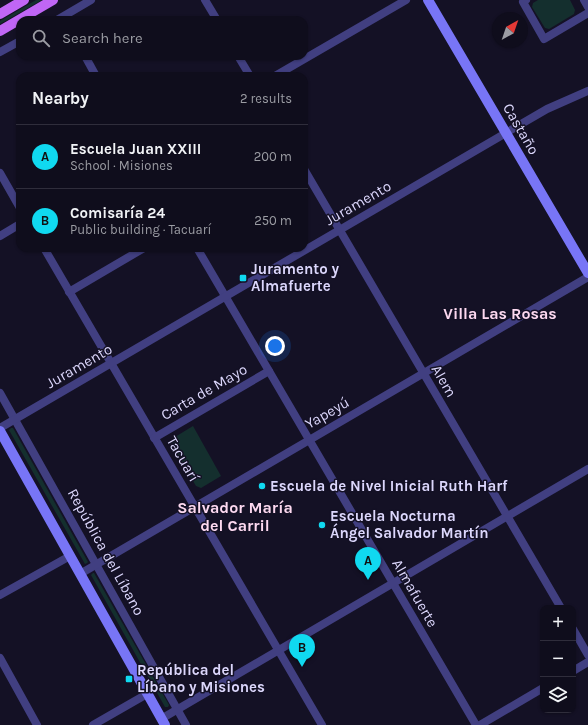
<!DOCTYPE html>
<html lang="en">
<head>
<meta charset="utf-8">
<style>
  :root { --surface:#0f0d1c; --page:#1d1b29; --text:#f1f3f6; --muted:#9b9ca3; --line:#2f2d3b; --accent:#10d9f0 }
  body { margin:0; font-family:Karla,sans-serif; background:var(--page); color:var(--text) }
  .controls { position:absolute; right:12px; bottom:12px; display:grid; overflow:hidden; border-radius:8px; box-shadow:0 1px 3px #0004 }
  .controls button { width:36px; height:36px; display:grid; place-items:center; padding:0; border:0; border-bottom:1px solid var(--line); background:var(--surface); color:var(--text); font:20px sans-serif }
  .compass { position:absolute; left:492px; top:12px; width:36px; height:36px; border-radius:50%; background:var(--surface); box-shadow:0 1px 3px #0004; rotate:40deg }
  .you { position:absolute; left:275px; top:346px; width:14px; height:14px; margin:-10px; border:3px solid #fff; border-radius:50%; background:#1a73e8; box-shadow:0 0 0 6px #1a73e833 }
  .badge { display:grid; place-items:center; width:26px; height:26px; border-radius:50%; background:var(--accent); color:#111; font-size:13px; font-weight:700 }
  .pin { position:absolute; translate:-50% -33px; filter:drop-shadow(0 1px 2px #0008) }
  .pin::after { content:''; position:absolute; top:21px; width:14px; height:12px; background:inherit; clip-path:polygon(0 0,100% 0,50% 100%) }
  .list { margin:0; padding:0; list-style:none }
  h2 { display:flex; justify-content:space-between; align-items:center; height:52px; margin:0; padding:0 16px; font-size:17px }
  h2 small { font-size:13px; font-weight:400; color:var(--muted) }
  .list li { display:grid; grid-template-columns:26px 1fr auto; gap:12px; align-items:center; box-sizing:border-box; height:64px; padding:0 16px; border-top:1px solid var(--line) }
  .list b { display:block; font-size:15px; white-space:nowrap }
  .list p { margin:0; font-size:13px; white-space:nowrap; color:var(--muted) }
  .list em { font-size:13px; font-style:normal; color:var(--muted) }
  .icon { flex:none; width:22px; height:22px; fill:none; stroke:currentColor; stroke-width:2; stroke-linecap:round; stroke-linejoin:round }
  .map { position:relative; flex:none; width:588px; height:725px; overflow:hidden }
  .search { position:absolute; background:var(--surface); box-shadow:0 1px 3px #0004; left:16px; top:16px; width:292px; height:44px; display:flex; align-items:center; gap:10px; box-sizing:border-box; padding:0 14px; border-radius:12px; color:var(--muted); font-size:15px }
  .panel { position:absolute; background:var(--surface); box-shadow:0 1px 3px #0004; left:16px; top:72px; width:292px; height:180px; border-radius:12px }
  .map>svg:first-child { display:block }
  .green { fill:#142f2e }
  .lines { fill:none; stroke-linecap:round; stroke-linejoin:round }
  .street { stroke:#413f81; stroke-width:8 }
  .secondary { stroke:#7875f6; stroke-width:10 }
  .primary { stroke:#c066f5; stroke-width:10 }
  .poi-dot { fill:#10d9f0; stroke:#141125; stroke-width:1.5 }
  .labels { text-anchor:middle; stroke-width:3; stroke-linejoin:round; paint-order:stroke }
  .street-label { font-size:15px; fill:#dcd7fc; stroke:#141125 }
  .poi-label { font-size:15px; font-weight:bold; fill:#dcd7fc; stroke:#141125; text-anchor:start }
  .neighbourhood-label { font-size:16px; font-weight:bold; fill:#fdd9f0; stroke:#141125 }
</style>
</head>
<body>
<div class="map">
<svg width="588" height="725" viewBox="0 0 588 725">
  <rect width="100%" height="100%" fill="#141125"/>
  <g class="green">
    <polygon points="36,0 42,0 0,24 0,21"/>
    <polygon points="538,0 570,0 575,10 574,14 549,29 545,28 532,7 533,3"/>
    <polygon points="193,426 221,476 201,488 196,486 172,445 175,437"/>
    <polygon points="11,428 13,428 88,562 87,563 85,564 9,430"/>
    <polygon points="93,573 94,573 169,705 168,707 165,707 91,575"/>
  </g>
  <g class="lines">
    <g class="street">
      <polyline points="205,0 217,20"/>
      <polyline points="526,0 523,2 544,39 588,13"/>
      <polyline points="584,0 588,7"/>
      <polyline points="57,20 91,0"/>
      <polyline points="0,52 20,41"/>
      <polyline points="85,56 96,76"/>
      <polyline points="238,56 250,76"/>
      <polyline points="275,76 406,0"/>
      <polyline points="304,169 561,608"/>
      <polyline points="0,173 20,208"/>
      <polyline points="0,236 20,224"/>
      <polyline points="44,248 322,725"/>
      <polyline points="197,248 476,725"/>
      <polyline points="69,292 144,248"/>
      <polyline points="0,393 186,725"/>
      <polyline points="0,428 547,109 588,91"/>
      <polyline points="154,438 269,371"/>
      <polyline points="80,574 588,277"/>
      <polyline points="0,595 70,556"/>
      <polyline points="573,629 588,655"/>
      <polyline points="0,658 37,725"/>
      <polyline points="573,671 588,662"/>
      <polyline points="161,719 588,469"/>
      <polyline points="93,725 147,694"/>
      <polyline points="480,725 543,688"/>
    </g>
    <g class="secondary">
      <polyline points="428,0 588,273"/>
      <polyline points="0,431 165,725"/>
    </g>
    <g class="primary">
      <polyline points="0,14 24,0"/>
      <polyline points="0,31 53,0"/>
    </g>
  </g>
  <g class="poi-dot">
    <rect x="239" y="274" width="8" height="8" rx="2"/>
    <circle cx="262" cy="486" r="4"/>
    <circle cx="322" cy="525" r="4"/>
    <rect x="125" y="675" width="8" height="8" rx="2"/>
  </g>
  <g class="labels">
    <g class="street-label">
      <text transform="translate(521 129) rotate(60)" y="5">Castaño</text>
      <text transform="translate(358 203) rotate(-30)" y="5">Juramento</text>
      <text transform="translate(79 366) rotate(-30)" y="5">Juramento</text>
      <text transform="translate(444 381) rotate(60)" y="5">Alem</text>
      <text transform="translate(204 392) rotate(-30)" y="5">Carta de Mayo</text>
      <text transform="translate(327 413) rotate(-30)" y="5">Yapeyú</text>
      <text transform="translate(183 459) rotate(60)" y="5">Tacuarí</text>
      <text transform="translate(106 552) rotate(61)" y="5">República del Líbano</text>
      <text transform="translate(415 593) rotate(60)" y="5">Almafuerte</text>
    </g>
    <g class="poi-label">
      <text x="251" y="274">Juramento y<tspan x="251" dy="17">Almafuerte</tspan></text>
      <text x="270" y="491">Escuela de Nivel Inicial Ruth Harf</text>
      <text x="330" y="521">Escuela Nocturna<tspan x="330" dy="17">Ángel Salvador Martín</tspan></text>
      <text x="137" y="675">República del<tspan x="137" dy="17">Líbano y Misiones</tspan></text>
    </g>
    <g class="neighbourhood-label">
      <text x="500" y="319">Villa Las Rosas</text>
      <text x="235" y="513">Salvador María<tspan x="235" dy="18">del Carril</tspan></text>
    </g>
  </g>
</svg>
<div class="controls">
<button>+</button>
<button>−</button>
<button><svg class="icon" aria-label="layers" viewBox="0 0 24 24"><path d="M12 4l9 5-9 5-9-5zM3 14l9 5 9-5"/></svg></button>
</div>
<svg class="compass" viewBox="-18 -18 36 36"><path d="M0-13l5 13h-10z" fill="#e53935"/><path d="M0 13l5-13h-10z" fill="#9b9ca3"/></svg>
<div class="you"></div>
<div class="pin badge" style="left:368px;top:580px">A</div>
<div class="pin badge" style="left:302px;top:667px">B</div>
<div class="search"><svg class="icon" aria-label="search" viewBox="0 0 24 24"><circle cx="10" cy="10" r="6"/><path d="M15 15l6 6"/></svg>Search here</div>
<section class="panel">
<h2>Nearby<small>2 results</small></h2>
<ul class="list">
<li><span class="badge">A</span><div><b>Escuela Juan XXIII</b><p>School · Misiones</p></div><em>200 m</em></li>
<li><span class="badge">B</span><div><b>Comisaría 24</b><p>Public building · Tacuarí</p></div><em>250 m</em></li>
</ul>
</section>
</div>
</body>
</html>
